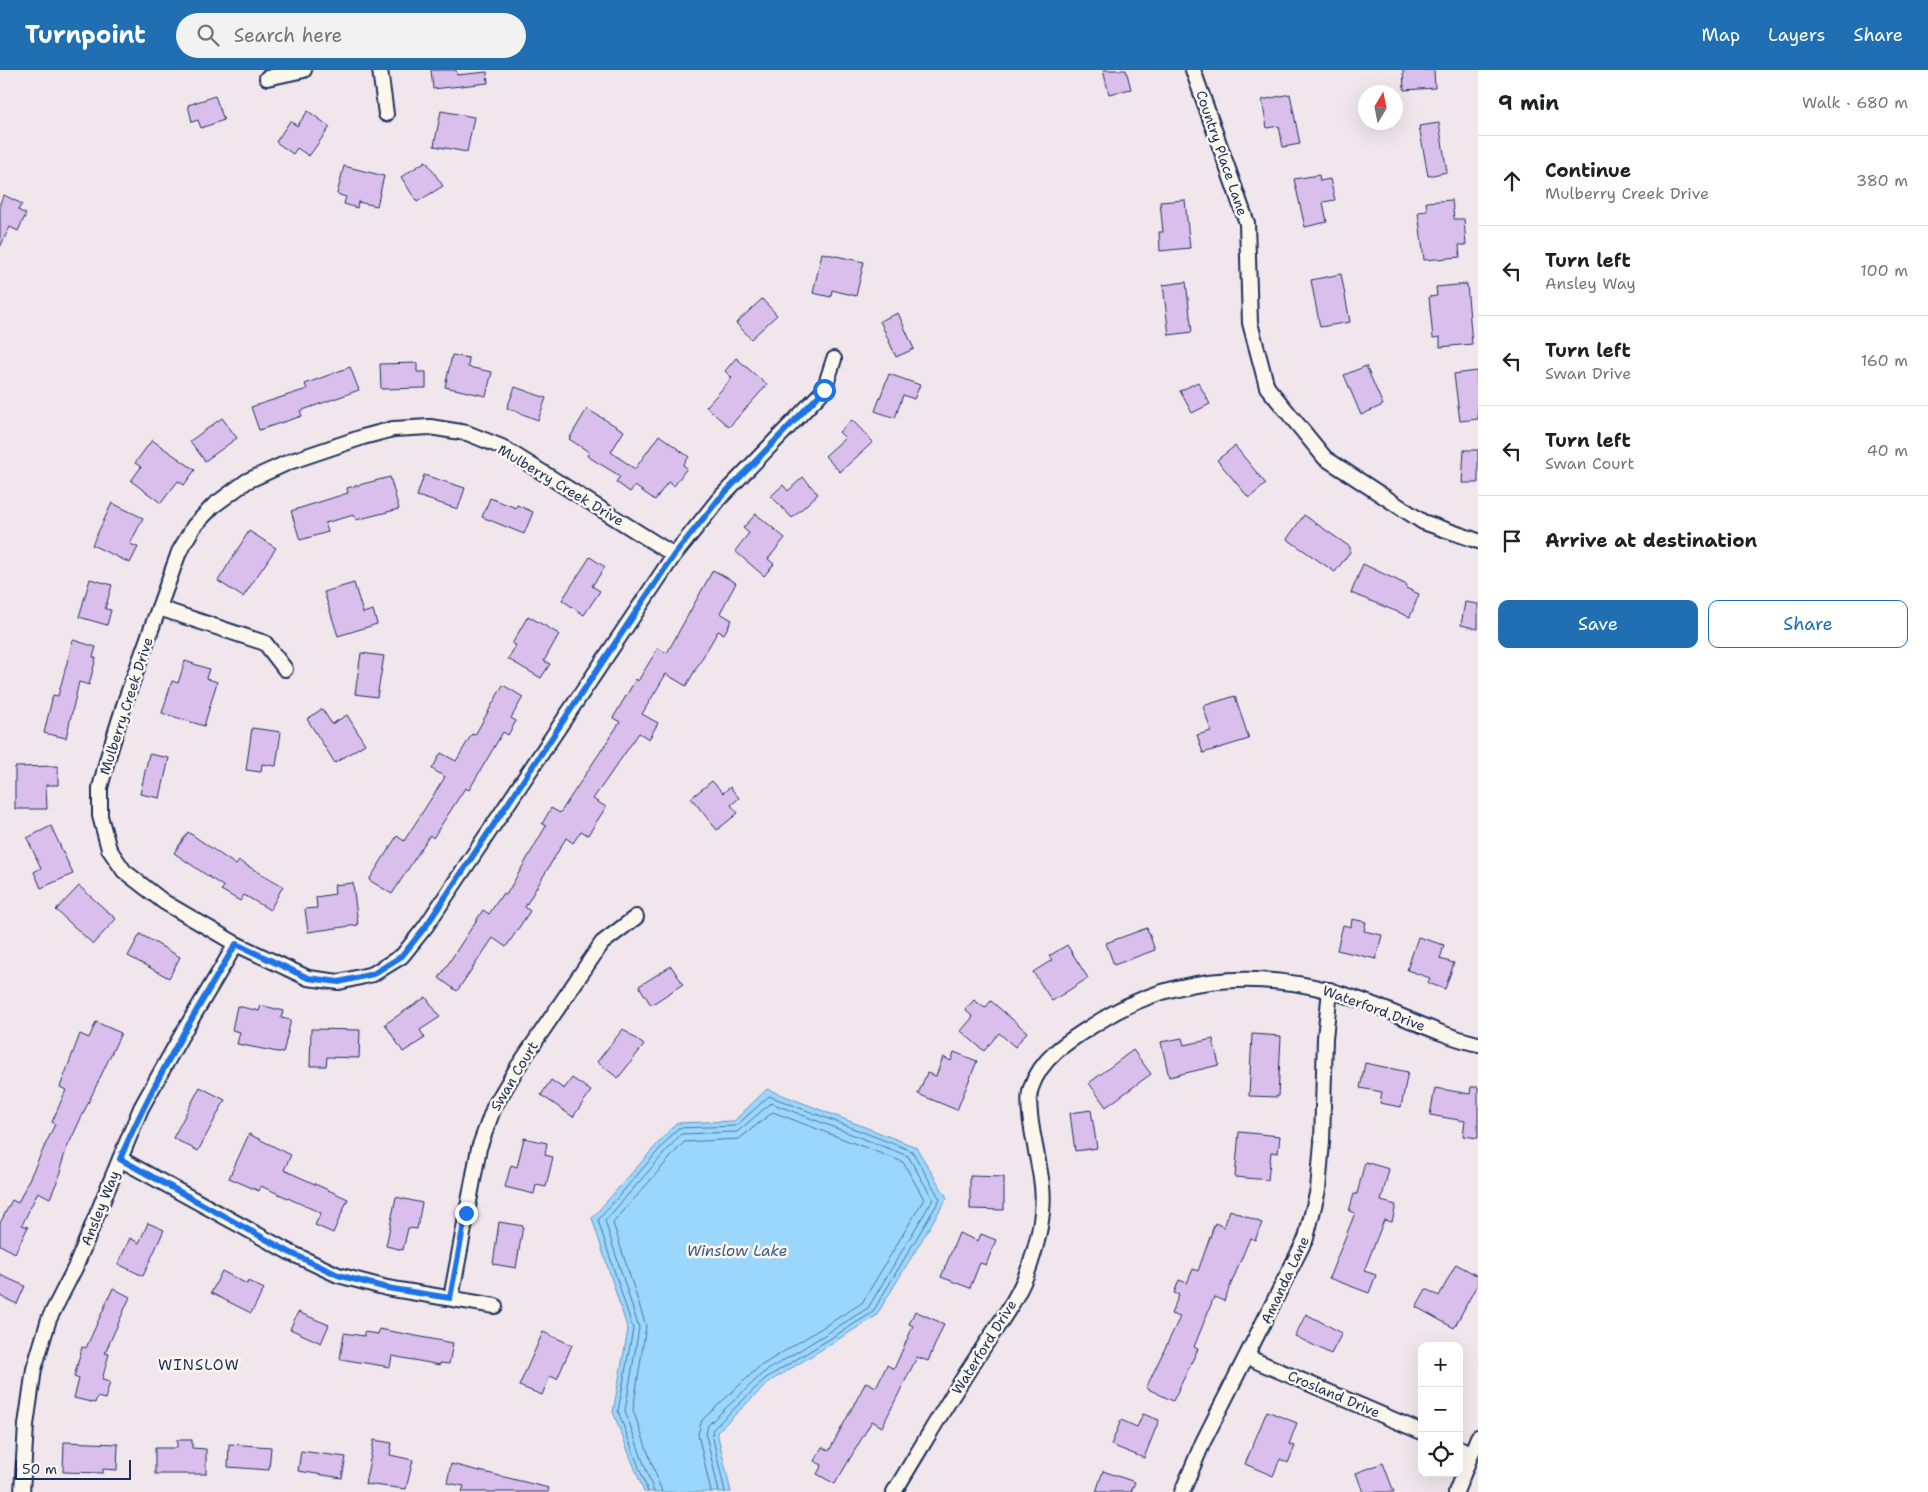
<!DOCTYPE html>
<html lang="en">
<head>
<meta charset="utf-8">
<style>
  :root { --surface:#fff; --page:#f2f2f2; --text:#202124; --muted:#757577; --line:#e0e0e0; --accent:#1f6fb2 }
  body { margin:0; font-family:"Shantell Sans",sans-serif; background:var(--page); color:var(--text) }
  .controls { position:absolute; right:15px; bottom:15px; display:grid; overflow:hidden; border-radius:10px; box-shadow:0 5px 20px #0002 }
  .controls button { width:45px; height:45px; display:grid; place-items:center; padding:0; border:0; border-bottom:1px solid var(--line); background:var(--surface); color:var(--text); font:25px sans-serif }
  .compass { position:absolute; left:1358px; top:15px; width:45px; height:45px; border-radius:50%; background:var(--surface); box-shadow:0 5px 20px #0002; rotate:10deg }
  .scale { position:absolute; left:15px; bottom:12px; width:116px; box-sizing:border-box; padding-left:5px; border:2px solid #1b2f5e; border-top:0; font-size:14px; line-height:18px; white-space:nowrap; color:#1b2f5e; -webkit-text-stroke:4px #fbf7ec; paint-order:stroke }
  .stop { position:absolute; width:15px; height:15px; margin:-11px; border:4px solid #1a73e8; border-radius:50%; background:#fff }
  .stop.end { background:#1a73e8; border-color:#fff; box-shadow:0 1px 5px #0008 }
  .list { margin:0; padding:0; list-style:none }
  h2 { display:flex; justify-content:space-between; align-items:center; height:65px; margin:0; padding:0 20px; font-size:21px }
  h2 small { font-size:16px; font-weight:400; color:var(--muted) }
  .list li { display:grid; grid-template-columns:32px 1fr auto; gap:15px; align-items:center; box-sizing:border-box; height:90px; padding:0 20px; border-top:1px solid var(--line) }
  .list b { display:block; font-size:19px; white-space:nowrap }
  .list p { margin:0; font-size:16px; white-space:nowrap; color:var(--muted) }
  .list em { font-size:16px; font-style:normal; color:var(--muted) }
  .actions { display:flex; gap:10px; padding:15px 20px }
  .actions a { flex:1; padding:11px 0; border:1px solid var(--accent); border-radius:10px; text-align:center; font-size:18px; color:var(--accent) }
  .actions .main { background:var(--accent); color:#fff }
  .icon { flex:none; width:28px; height:28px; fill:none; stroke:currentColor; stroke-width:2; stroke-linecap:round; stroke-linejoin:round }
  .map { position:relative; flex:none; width:1478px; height:1422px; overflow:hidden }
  header { display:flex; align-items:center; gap:30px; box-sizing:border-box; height:70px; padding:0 25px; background:var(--accent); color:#fff }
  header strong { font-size:24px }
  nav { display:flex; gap:28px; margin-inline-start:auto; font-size:18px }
  .search { width:350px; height:45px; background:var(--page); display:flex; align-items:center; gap:12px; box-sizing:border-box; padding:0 18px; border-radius:28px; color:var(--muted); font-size:19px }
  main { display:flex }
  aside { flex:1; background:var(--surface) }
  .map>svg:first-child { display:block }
  .water { fill:#9bd7fc; stroke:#6894bd }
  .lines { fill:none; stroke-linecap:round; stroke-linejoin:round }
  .shore { stroke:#4e729d; stroke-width:1 }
  .building { fill:#dabfed; stroke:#1b2f5e }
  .street-casing { stroke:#1b2f5e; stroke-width:18 }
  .street { stroke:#fbf7ec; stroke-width:14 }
  .route { stroke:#1a73e8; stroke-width:6 }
  .labels { text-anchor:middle; stroke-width:5; stroke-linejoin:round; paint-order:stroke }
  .street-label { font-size:14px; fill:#1b2f5e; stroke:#fbf7ec }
  .water-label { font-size:15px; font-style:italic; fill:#3b5986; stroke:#fbf7ec }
  .neighbourhood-label { font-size:15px; letter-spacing:1px; fill:#1b2f5e; stroke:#fbf7ec }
</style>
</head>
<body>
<header>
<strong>Turnpoint</strong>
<div class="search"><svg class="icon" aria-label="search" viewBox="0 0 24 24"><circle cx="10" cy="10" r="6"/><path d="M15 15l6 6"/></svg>Search here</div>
<nav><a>Map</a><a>Layers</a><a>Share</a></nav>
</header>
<main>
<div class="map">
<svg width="1478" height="1422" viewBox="0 0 1478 1422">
  <rect width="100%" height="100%" fill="#f1e6ec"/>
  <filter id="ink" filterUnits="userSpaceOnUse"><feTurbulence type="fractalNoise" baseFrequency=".02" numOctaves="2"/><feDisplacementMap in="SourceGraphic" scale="10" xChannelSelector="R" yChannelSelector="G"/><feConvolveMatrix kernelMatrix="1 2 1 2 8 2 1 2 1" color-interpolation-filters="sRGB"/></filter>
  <g filter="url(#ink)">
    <polygon class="water" points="767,1019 916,1077 947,1128 876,1246 769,1312 717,1362 731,1422 644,1422 613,1342 628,1260 592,1148 676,1053 734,1051"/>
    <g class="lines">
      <g class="shore">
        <polyline points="648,1422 618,1341 633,1259 598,1150 678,1058 736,1056 769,1026 912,1081 940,1129 872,1243 766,1308 713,1359 712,1364 725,1422"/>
        <polyline points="654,1422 625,1341 639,1258 605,1151 681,1064 737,1062 771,1033 908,1086 933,1129 868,1238 763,1303 708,1355 706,1365 719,1422"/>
        <polyline points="662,1422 633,1340 646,1256 613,1153 684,1072 739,1069 773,1042 903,1092 924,1129 862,1233 759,1297 702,1350 698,1364 711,1422"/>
      </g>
    </g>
    <g class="building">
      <polygon points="431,0 456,0 457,5 487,2 488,13 433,19"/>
      <polygon points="1103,0 1126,0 1131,19 1109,24"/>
      <polygon points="1403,0 1434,0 1435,18 1404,20"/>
      <polygon points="1290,24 1300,74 1283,77 1279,56 1267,58 1262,30"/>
      <polygon points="215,26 224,50 201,58 198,50 192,52 188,35"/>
      <polygon points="308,41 330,57 309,86 297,78 293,84 276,72 290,51 297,56"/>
      <polygon points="441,41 474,47 467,82 434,76"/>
      <polygon points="1439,53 1447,102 1428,106 1419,56"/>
      <polygon points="426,91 443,116 417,132 401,107"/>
      <polygon points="344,96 384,106 377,136 358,132 357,138 344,134 346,127 337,124"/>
      <polygon points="1319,105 1320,111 1330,109 1335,130 1323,132 1327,152 1305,157 1294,109"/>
      <polygon points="4,125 22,134 18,140 26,144 18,161 10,157 0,177 0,133"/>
      <polygon points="1185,130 1190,178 1160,181 1159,162 1163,162 1160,132"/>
      <polygon points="1452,130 1454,149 1464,149 1466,175 1459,175 1460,187 1424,190 1418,142 1427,141 1426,132"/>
      <polygon points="822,183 864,192 856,226 832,220 831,227 813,223"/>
      <polygon points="1341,204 1350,252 1320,257 1311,210"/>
      <polygon points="1186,212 1192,262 1169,265 1163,215"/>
      <polygon points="1467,214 1472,274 1440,277 1440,267 1433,268 1429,227 1437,226 1436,217"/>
      <polygon points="762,229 777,245 751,269 736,253"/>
      <polygon points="898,243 914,279 896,287 880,251"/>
      <polygon points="452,285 469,288 468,297 492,302 486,326 445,317"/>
      <polygon points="736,288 767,315 729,357 706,337 732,308 725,301"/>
      <polygon points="417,293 417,302 426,302 426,318 381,319 380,294"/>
      <polygon points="1366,296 1383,335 1361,345 1344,305"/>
      <polygon points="350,297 359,320 300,341 302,346 259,360 251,337 307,319 305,314"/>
      <polygon points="1477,301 1478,349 1460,351 1454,304"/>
      <polygon points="889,304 920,315 914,329 903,325 895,348 875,341"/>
      <polygon points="1198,312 1210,334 1192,343 1180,321"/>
      <polygon points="515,317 546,328 538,350 507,338"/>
      <polygon points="587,339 624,361 611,382 635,399 659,365 689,387 683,395 687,398 674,416 668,412 655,430 635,416 630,422 616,412 620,406 587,386 589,382 569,369"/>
      <polygon points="222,348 237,368 205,391 190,371"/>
      <polygon points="852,350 873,372 840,402 825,386 845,368 839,362"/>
      <polygon points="152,370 195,400 184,415 178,411 161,433 131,411 141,397 135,393"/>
      <polygon points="1235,376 1266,414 1249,428 1217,390"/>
      <polygon points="1464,380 1478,380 1478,413 1462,413"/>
      <polygon points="424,405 465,418 458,439 417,426"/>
      <polygon points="390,407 399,439 356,450 354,445 325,453 328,462 300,470 291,441 348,423 347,418"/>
      <polygon points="803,407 818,424 792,448 771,426 783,415 788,421"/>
      <polygon points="490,428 516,438 517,435 533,442 524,464 482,447"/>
      <polygon points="112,433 143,448 130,474 138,477 130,493 92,475"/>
      <polygon points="756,444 785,468 768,489 774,494 764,506 735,481 749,463 743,458"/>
      <polygon points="1304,445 1350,477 1350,482 1335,502 1287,469"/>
      <polygon points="249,461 276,478 243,527 218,511"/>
      <polygon points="590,487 605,497 592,516 600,521 584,545 562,530"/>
      <polygon points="1363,494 1407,515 1406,518 1419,524 1410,547 1351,523"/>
      <polygon points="713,500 736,513 720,543 732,550 724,564 718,561 686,616 666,604 642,644 658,653 649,669 639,663 593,729 606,737 588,765 581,761 573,773 566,768 525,837 530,841 506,877 493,868 457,921 439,908 483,840 489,844 503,823 506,825 546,756 542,754 551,738 560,743 620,652 613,648 636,609 638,611 658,578 667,583"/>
      <polygon points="90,509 112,515 105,539 111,540 107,555 79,547"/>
      <polygon points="354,513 363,543 373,540 377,554 338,566 324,522"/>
      <polygon points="1465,532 1478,534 1478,559 1461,555"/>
      <polygon points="528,546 559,564 544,591 550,594 541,608 508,589 516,575 512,574"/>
      <polygon points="73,570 96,577 93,587 96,588 89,615 79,612 66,668 44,663 53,625 58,626"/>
      <polygon points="361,583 384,586 377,627 355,624"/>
      <polygon points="185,591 209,599 206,608 217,612 204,656 162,643 172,611 178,613"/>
      <polygon points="503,615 523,627 511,648 516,651 508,665 503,662 469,720 465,718 433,768 430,765 392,824 369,810 397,766 404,771 445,707 432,699 441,683 456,691 472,664 475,665"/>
      <polygon points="1235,626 1249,669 1203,683 1197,665 1211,661 1203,636"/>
      <polygon points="322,639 332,654 347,645 365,674 335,693 307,649"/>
      <polygon points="252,658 281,662 276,696 262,694 261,702 246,700"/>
      <polygon points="149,684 169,688 160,728 140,724"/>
      <polygon points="58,696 58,715 46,715 47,739 15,739 15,697"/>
      <polygon points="712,711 723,723 730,717 739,728 731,735 738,743 717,760 691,728"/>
      <polygon points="51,756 73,804 41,818 34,802 41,798 27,768"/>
      <polygon points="188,762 236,795 239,791 283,816 270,840 244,825 240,831 221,820 224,817 174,783"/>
      <polygon points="353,813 358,855 308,862 305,839 317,838 316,827 335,824 334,815"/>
      <polygon points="79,816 116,849 93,874 56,840"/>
      <polygon points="1352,849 1366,852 1364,861 1382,865 1376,889 1337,880 1343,855 1351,857"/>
      <polygon points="1147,858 1155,880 1114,895 1106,873"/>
      <polygon points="140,864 180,887 169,908 128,886"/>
      <polygon points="1418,867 1444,875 1440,889 1454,893 1445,919 1428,913 1430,908 1407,900"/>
      <polygon points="1067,875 1088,908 1052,931 1033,902 1052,890 1049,886"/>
      <polygon points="671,896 683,914 651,935 639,916"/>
      <polygon points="426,927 440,947 420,960 425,968 403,982 385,954"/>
      <polygon points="974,930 985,938 991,931 1027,962 1015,977 999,963 984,981 961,961 973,947 965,940"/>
      <polygon points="261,935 283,941 281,948 291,950 283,983 237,974 240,962 232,960 237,936 259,941"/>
      <polygon points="96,952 121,963 66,1080 60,1099 62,1100 50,1128 38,1122 22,1155 28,1157 15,1183 0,1175 0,1153 12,1130 18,1133 55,1054 52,1052 66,1020 60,1017 80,964 89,968"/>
      <polygon points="311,959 360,960 359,988 327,987 326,996 310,996"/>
      <polygon points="623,959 644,975 618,1008 597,992"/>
      <polygon points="1252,964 1281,966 1278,1027 1249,1026"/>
      <polygon points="1182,968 1184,975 1213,969 1219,995 1169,1007 1161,972"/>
      <polygon points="1133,980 1151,1004 1106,1037 1089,1013"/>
      <polygon points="954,982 977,991 957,1040 918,1024 927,1003 936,1006 943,987 951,991"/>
      <polygon points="1365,993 1408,1002 1401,1037 1380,1033 1382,1022 1360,1018"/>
      <polygon points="572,1008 591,1021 573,1047 541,1025 551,1010 564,1019"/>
      <polygon points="200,1017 225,1030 198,1081 173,1068"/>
      <polygon points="1471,1017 1478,1017 1478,1068 1463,1066 1465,1051 1430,1045 1435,1018 1470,1024"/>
      <polygon points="1091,1040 1097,1078 1075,1081 1070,1043"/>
      <polygon points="1239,1062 1280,1066 1278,1083 1271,1082 1268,1110 1235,1107"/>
      <polygon points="249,1064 291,1085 284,1100 348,1129 333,1163 315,1155 321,1143 261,1116 259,1121 229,1108"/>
      <polygon points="524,1068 547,1073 545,1085 553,1087 546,1117 536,1115 534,1124 505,1117 511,1095 517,1097"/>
      <polygon points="1365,1092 1389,1099 1381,1131 1396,1135 1392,1152 1384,1150 1364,1201 1376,1205 1369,1223 1329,1208 1355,1143 1349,1141 1354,1124 1357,1124"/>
      <polygon points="970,1106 1004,1107 1004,1140 970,1139"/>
      <polygon points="396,1127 422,1133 417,1159 408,1158 403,1180 386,1176"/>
      <polygon points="1230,1140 1262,1153 1255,1170 1250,1168 1224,1231 1214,1227 1194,1277 1198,1279 1173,1331 1146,1318 1180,1247 1171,1244 1179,1225 1174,1223 1179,1210 1187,1213 1193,1199 1198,1201 1215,1153 1224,1157"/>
      <polygon points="499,1152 523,1156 516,1198 493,1194"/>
      <polygon points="148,1153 164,1160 143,1206 118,1194 130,1168 139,1173"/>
      <polygon points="959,1163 978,1171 981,1164 996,1170 986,1195 980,1193 970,1218 941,1207"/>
      <polygon points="1456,1194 1478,1206 1478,1213 1454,1258 1416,1237 1426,1219 1439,1226"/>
      <polygon points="222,1201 247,1214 248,1211 264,1219 251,1243 211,1223"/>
      <polygon points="0,1205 25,1216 17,1234 0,1226"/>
      <polygon points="113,1218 130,1227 105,1283 109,1284 102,1310 110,1312 105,1329 97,1327 95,1333 74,1328 79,1309 74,1307 82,1277 86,1278"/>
      <polygon points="915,1241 944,1254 928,1291 917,1287 882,1357 872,1351 835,1414 817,1404 822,1395 814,1391 822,1377 829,1381 866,1312 876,1317 887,1295 894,1299 913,1256 909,1254"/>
      <polygon points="298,1242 329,1255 321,1273 290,1259"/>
      <polygon points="1306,1244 1342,1263 1331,1284 1295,1266"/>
      <polygon points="379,1259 453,1273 449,1294 440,1293 440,1295 392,1286 390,1297 340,1289 344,1263 364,1266 364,1262 378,1264"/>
      <polygon points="543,1262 572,1275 557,1309 550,1306 542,1325 519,1316"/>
      <polygon points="1267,1341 1297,1353 1289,1374 1295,1376 1288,1393 1280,1389 1273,1406 1245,1394"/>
      <polygon points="1143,1344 1159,1350 1144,1388 1111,1375 1121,1350 1137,1357"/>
      <polygon points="177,1370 192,1370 192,1378 206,1379 206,1404 155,1404 155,1378 177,1378"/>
      <polygon points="374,1370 392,1373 390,1385 413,1390 406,1419 365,1414"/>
      <polygon points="64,1372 118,1374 117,1400 103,1399 103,1403 63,1402"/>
      <polygon points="229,1374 271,1377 269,1400 228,1397"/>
      <polygon points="301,1381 346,1387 342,1408 298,1401"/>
      <polygon points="1383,1393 1394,1422 1363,1422 1356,1403"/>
      <polygon points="451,1394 549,1418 548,1422 462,1422 464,1416 447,1413"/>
      <polygon points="1103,1401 1135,1412 1131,1422 1096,1422"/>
    </g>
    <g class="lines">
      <g class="street-casing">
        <g id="street">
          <polyline points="380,0 386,44"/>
          <polyline points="1193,0 1247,153 1250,253 1267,317 1325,388 1423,452 1478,471"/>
          <polyline points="267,8 304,0"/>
          <polyline points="674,485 502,377 467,363 430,357 393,359 363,367 289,392 247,411 213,436 194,456 179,482 126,629 108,687 100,718 100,746 109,779 124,801 164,832 236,874 308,908 339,912 373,904 402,886 426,856 674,485 719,429 824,320 834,289"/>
          <polyline points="159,538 265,573 285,599"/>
          <polyline points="120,1089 289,1182 338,1205 387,1218 495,1236"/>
          <polyline points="451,1228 479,1078 494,1037 517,998 602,873 636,847"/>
          <polyline points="1247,1287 1422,1362"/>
          <polyline points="1459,1378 1471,1383"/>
          <polyline points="22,1422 26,1355 34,1299 49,1249 75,1198 141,1038 180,968 236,874"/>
          <path d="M894 1422C923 1375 950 1327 981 1281 999 1253 1019 1228 1030 1195 1038 1171 1045 1142 1042 1116 1040 1092 1024 1039 1031 1018 1042 985 1072 969 1100 951 1180 900 1276 900 1363 931 1402 945 1438 965 1478 974"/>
          <polyline points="1182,1422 1203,1372 1306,1168 1318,1120 1322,1072 1325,968 1330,920"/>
          <polyline points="1456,1422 1478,1367"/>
        </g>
      </g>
      <use href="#street" class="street"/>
    </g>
  </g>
  <g class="lines" filter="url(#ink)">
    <path class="route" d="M466 1143 450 1228 387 1218 338 1205 289 1182 120 1089C152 1014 194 944 236 874L308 908 339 912 373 904 402 886 426 856 674 485 719 429 824 320"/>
  </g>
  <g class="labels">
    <g class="street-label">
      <text transform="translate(1222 83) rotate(71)" y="5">Country Place Lane</text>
      <text transform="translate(561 415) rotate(31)" y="5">Mulberry Creek Drive</text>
      <text transform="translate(126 636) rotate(-72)" y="5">Mulberry Creek Drive</text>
      <text transform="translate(1374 938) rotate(20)" y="5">Waterford Drive</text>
      <text transform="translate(514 1006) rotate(-59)" y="5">Swan Court</text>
      <text transform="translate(100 1138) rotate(-68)" y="5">Ansley Way</text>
      <text transform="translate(1285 1210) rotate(-65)" y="5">Amanda Lane</text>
      <text transform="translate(984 1277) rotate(-58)" y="5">Waterford Drive</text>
      <text transform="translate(1334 1324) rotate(23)" y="5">Crosland Drive</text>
    </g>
    <g class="water-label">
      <text x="737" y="1186">Winslow Lake</text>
    </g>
    <g class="neighbourhood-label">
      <text x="199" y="1300">WINSLOW</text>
    </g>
  </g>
</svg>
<div class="controls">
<button>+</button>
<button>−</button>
<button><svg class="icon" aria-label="locate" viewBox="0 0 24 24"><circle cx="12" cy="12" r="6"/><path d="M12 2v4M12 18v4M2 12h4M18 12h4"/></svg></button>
</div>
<svg class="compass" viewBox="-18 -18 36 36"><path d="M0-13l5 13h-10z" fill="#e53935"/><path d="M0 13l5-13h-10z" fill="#757577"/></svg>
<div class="scale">50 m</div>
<div class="stop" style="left:824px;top:320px"></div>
<div class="stop end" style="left:466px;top:1143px"></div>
</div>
<aside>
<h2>9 min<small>Walk · 680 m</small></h2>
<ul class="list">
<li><svg class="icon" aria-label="ahead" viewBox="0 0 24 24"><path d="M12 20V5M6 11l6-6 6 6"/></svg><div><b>Continue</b><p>Mulberry Creek Drive</p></div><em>380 m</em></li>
<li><svg class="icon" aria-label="left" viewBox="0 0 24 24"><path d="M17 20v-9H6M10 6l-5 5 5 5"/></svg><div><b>Turn left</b><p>Ansley Way</p></div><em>100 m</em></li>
<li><svg class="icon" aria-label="left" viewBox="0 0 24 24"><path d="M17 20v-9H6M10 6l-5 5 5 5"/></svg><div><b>Turn left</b><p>Swan Drive</p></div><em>160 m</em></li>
<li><svg class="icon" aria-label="left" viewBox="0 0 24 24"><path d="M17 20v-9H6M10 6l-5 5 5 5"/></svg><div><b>Turn left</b><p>Swan Court</p></div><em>40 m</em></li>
<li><svg class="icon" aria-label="arrive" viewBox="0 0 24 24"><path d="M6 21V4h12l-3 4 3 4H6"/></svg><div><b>Arrive at destination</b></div></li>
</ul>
<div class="actions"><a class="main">Save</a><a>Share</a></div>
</aside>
</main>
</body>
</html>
